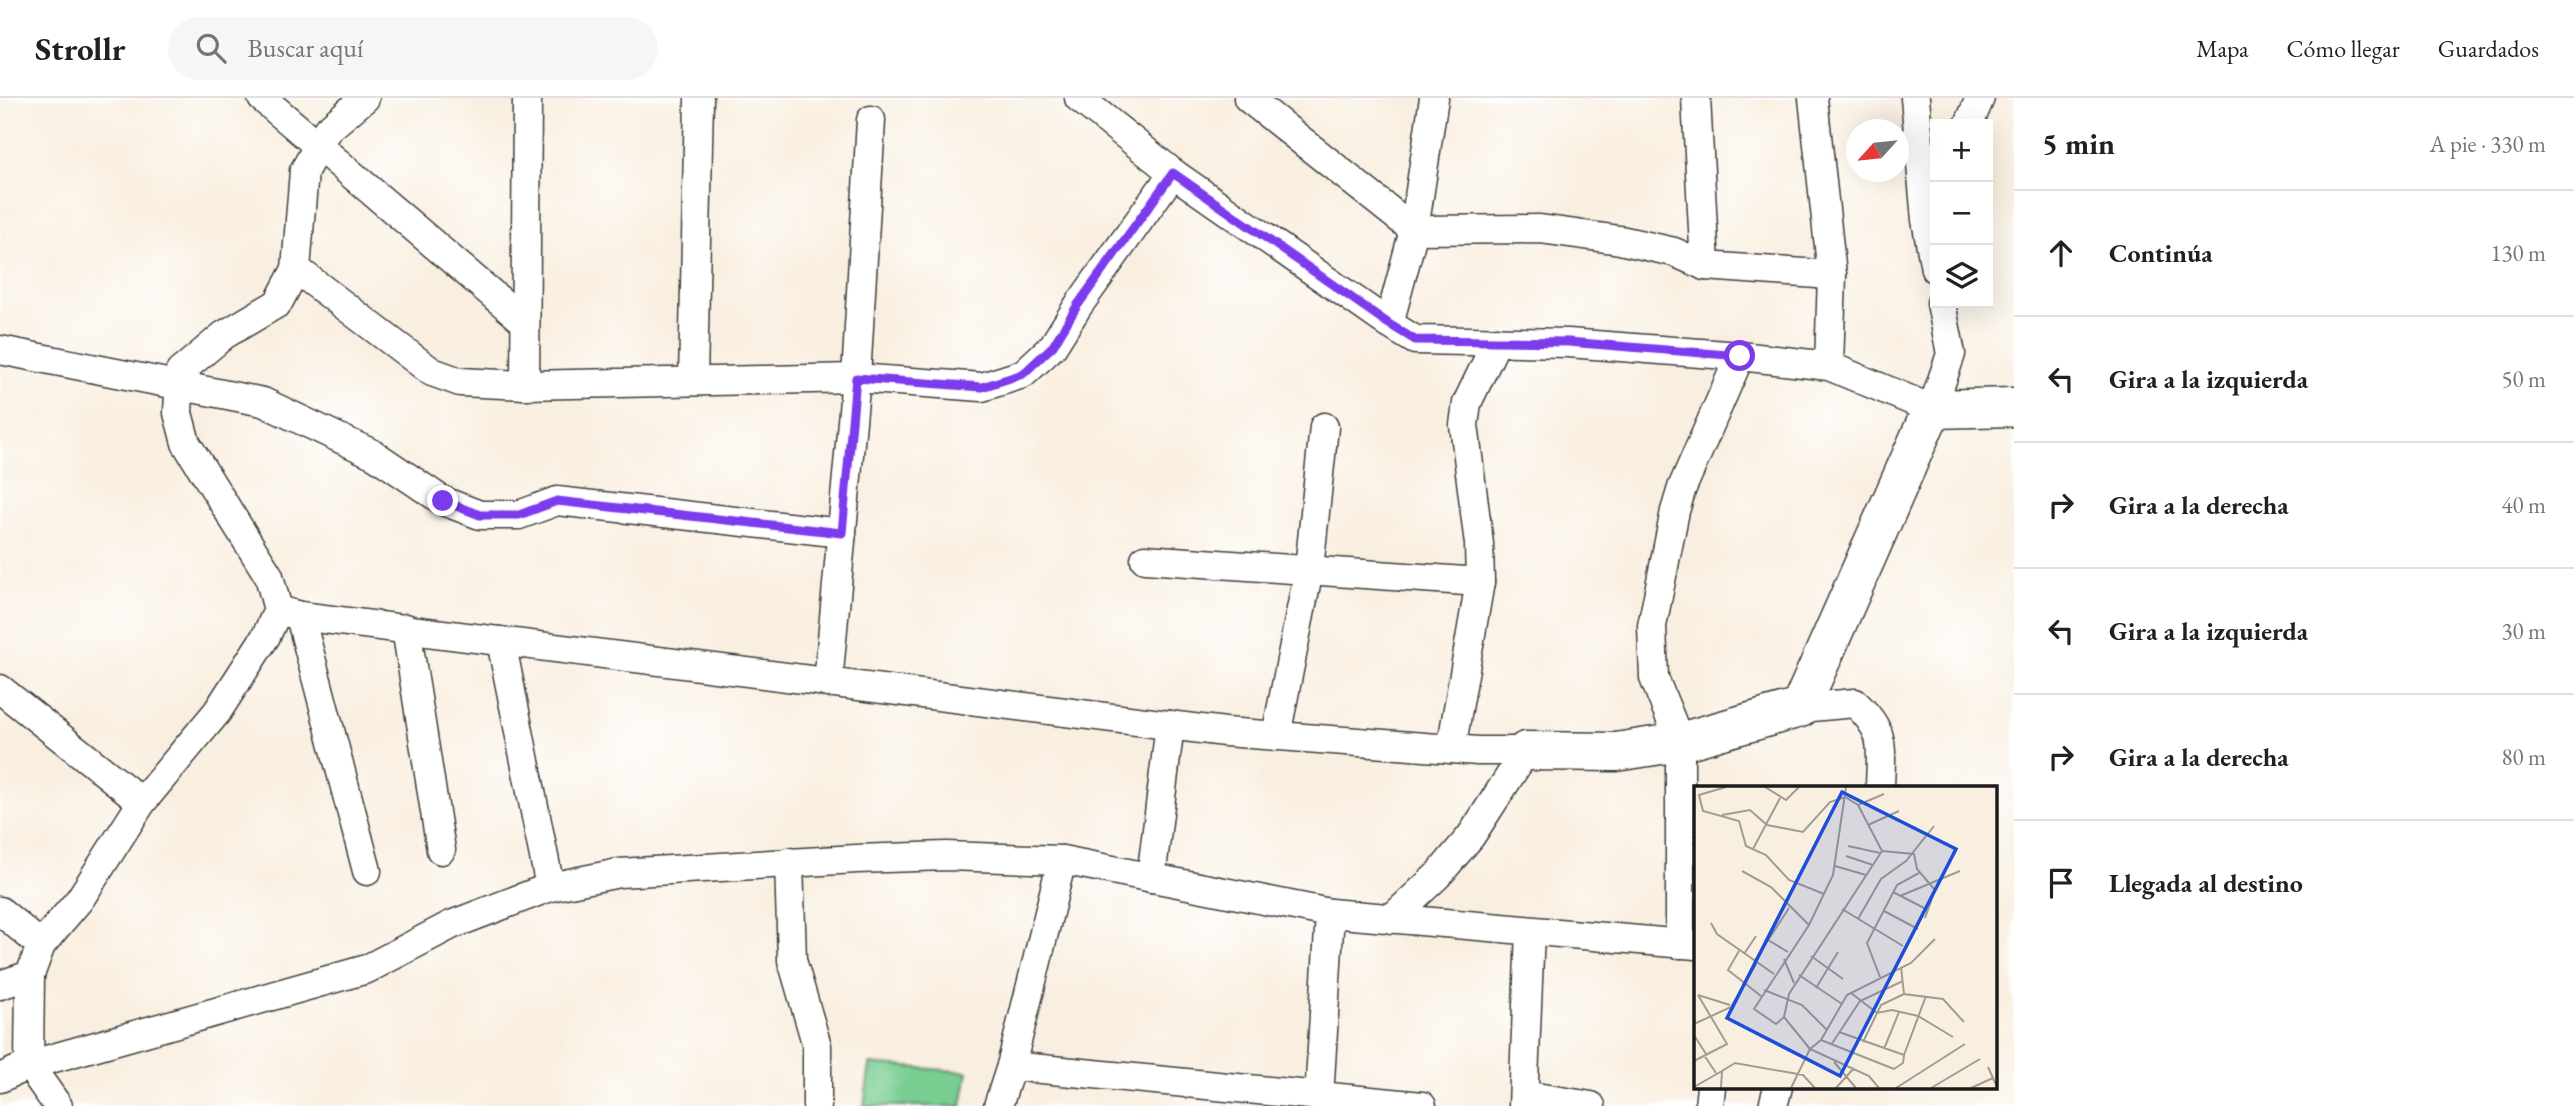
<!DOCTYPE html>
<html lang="es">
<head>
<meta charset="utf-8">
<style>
  :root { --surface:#fff; --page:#f6f6f6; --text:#202124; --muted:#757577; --line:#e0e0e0 }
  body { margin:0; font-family:"EB Garamond",serif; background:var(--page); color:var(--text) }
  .controls { position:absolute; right:21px; top:21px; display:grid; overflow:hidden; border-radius:0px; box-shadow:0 7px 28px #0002 }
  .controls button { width:63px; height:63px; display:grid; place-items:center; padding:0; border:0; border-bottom:2px solid var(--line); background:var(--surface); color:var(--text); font:35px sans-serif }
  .compass { position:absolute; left:1846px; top:21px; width:63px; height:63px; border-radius:50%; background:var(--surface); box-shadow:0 7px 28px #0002; rotate:243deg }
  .stop { position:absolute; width:21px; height:21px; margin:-16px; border:5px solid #7c3aed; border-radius:50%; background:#fff }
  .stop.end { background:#7c3aed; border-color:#fff; box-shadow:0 2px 7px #0008 }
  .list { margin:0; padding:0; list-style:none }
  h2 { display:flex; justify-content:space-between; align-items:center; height:91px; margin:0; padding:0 28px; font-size:30px }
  h2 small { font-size:23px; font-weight:400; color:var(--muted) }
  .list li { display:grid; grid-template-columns:46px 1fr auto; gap:21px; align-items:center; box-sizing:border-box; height:126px; padding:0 28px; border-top:2px solid var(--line) }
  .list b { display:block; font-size:26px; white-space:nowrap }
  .list em { font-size:23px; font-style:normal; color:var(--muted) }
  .icon { flex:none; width:38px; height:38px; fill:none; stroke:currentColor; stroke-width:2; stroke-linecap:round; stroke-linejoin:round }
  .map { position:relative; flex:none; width:2014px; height:1008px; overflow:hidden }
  header { display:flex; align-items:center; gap:42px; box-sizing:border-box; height:98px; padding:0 35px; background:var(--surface); border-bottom:2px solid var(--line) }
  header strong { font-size:33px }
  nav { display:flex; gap:38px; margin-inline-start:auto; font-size:24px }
  .search { width:490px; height:63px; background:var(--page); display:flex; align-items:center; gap:18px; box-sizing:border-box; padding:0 24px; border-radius:38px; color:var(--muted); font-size:26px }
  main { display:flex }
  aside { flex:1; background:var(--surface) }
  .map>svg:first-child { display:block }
  .green { fill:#78cd91; stroke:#4a7456; stroke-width:2 }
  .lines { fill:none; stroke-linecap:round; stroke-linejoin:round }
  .street-casing { stroke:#3d3c39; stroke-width:31 }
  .secondary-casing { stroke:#3d3c39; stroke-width:41 }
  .street { stroke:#fff; stroke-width:28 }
  .secondary { stroke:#fff; stroke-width:38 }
  .route { stroke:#7c3aed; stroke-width:9 }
  .inset-road { fill:none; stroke:#a19b92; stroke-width:2 }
  .view { fill:#1d4ed8; fill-opacity:0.15; stroke:#1d4ed8; stroke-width:3.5 }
  .inset-edge { fill:none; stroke:#1c1c1c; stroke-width:3.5 }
</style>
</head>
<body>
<header>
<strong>Strollr</strong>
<div class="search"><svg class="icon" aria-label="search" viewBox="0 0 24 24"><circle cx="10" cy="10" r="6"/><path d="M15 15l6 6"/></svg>Buscar aquí</div>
<nav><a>Mapa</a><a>Cómo llegar</a><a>Guardados</a></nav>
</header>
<main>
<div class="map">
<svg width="2014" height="1008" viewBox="0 0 2014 1008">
  <rect width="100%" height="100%" fill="#fff"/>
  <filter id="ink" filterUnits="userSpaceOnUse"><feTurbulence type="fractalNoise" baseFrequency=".0143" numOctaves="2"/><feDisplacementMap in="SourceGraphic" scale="14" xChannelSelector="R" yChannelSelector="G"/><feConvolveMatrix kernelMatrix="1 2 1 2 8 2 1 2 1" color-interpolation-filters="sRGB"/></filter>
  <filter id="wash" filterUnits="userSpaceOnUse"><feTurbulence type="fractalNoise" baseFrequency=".00686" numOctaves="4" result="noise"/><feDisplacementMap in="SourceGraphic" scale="28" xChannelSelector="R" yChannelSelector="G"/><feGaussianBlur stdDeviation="1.57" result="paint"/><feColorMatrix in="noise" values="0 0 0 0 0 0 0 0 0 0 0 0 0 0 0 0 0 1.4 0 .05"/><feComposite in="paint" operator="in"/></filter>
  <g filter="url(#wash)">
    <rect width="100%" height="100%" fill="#f9efe0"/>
    <polygon class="green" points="870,966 968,974 962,1008 864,1008"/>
  </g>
  <g filter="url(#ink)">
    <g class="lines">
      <g class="street-casing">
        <g id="street">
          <polyline points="262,0 525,224"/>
          <polyline points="1079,0 1173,75 1389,226 1415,242 1568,245 1740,258 1829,268 1932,311 1951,256 1941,205"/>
          <polyline points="1248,0 1414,132 1540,131 1620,142 1674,154 1705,168 1832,177"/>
          <polyline points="1696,0 1705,168"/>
          <polyline points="1813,0 1832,177 1829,268"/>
          <polyline points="1915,0 1926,122 1935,171"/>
          <polyline points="1969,26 1980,0"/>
          <polyline points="296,171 432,274 460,284 525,287 856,280 982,289 1023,276 1053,248 1078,208 1173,75"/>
          <polyline points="1389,226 1414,132 1434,0"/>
          <polyline points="0,252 263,304 375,357 443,403 480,417 519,417 557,403 842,435"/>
          <polyline points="693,283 699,0"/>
          <polyline points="525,287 527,0"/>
          <polyline points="1145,461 1480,484"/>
          <polyline points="278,512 300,518 1225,634 1478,653 1526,653"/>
          <polyline points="300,518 367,773"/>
          <polyline points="406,530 441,752"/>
          <polyline points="501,543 550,789"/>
          <polyline points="828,585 856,280 871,22"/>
          <polyline points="0,591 142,704"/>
          <path d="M1800 610 1855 605C1887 635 1881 648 1880 690"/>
          <polyline points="1276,638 1309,471 1324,329"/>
          <polyline points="1451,651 1480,484 1479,446 1464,327 1467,305 1497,243"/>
          <polyline points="789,764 792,862 817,948 817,1008"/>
          <polyline points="1151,780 1170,627"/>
          <polyline points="0,813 41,847"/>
          <polyline points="1391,821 1439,776 1471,738 1526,653"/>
          <polyline points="1680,846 1680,644 1654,580 1652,528 1675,413 1682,390 1740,258"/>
          <polyline points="0,887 30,877"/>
          <polyline points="1011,968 1422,1008"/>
          <polyline points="0,980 29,967 367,871 451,827 550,789 619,775 856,761 946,758 1062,762 1330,815 1696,847"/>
          <polyline points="1524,997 1591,1008"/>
          <polyline points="1319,1000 1330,815"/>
          <polyline points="58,1008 29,967 30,877 41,847 80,801 142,704 217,614 266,538 278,512 269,478 186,345 178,315 180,274 224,237 278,205 296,171 304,73 327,32 365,0"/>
          <polyline points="998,1008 1011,968 1062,762"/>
          <polyline points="1523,1008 1530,833"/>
          <polyline points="1709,1008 1711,989"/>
          <polyline points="1773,1008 1778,989"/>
        </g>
      </g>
      <g class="secondary-casing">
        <polyline id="secondary" points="1526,653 1616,654 1680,644 1800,610 1932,311 2014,309"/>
      </g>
      <use href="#street" class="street"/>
      <use href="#secondary" class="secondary"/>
    </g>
  </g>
  <g class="lines" filter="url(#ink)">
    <polyline class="route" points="443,403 480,417 519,417 557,403 842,435 856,280 982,289 1023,276 1053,248 1077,208 1173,75 1389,226 1415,242 1568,244 1740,258"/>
  </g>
  <g transform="translate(1694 688)">
    <rect width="303" height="303" fill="#f9efe0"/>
    <path class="inset-road" d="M32 1 5 9 9 25 45 35 52 60 72 69 95 94 130 108M71 1 92 14 105 1M164 19 190 8M28 29 56 24 73 39 109 46 136 16 151 11 164 19 188 65 220 68 223 83 241 104 231 132M174 39 205 25M154 60 186 67M59 63 86 12M152 70 179 79M141 80 172 89M48 85 77 101 115 139M199 106 234 124M206 110 266 85M148 123 209 160M190 125 224 143M164 133 187 93 212 75 240 40M17 137 23 148 80 188M74 154 94 166M45 165 34 184 67 210M50 168 62 150M117 170 149 193M90 173 100 197M60 176 95 122M207 181 210 208 249 213 270 236M105 189 148 218M186 191 173 157 203 99 225 87M122 202 144 166M70 204 108 219 133 244M157 207 183 227 198 224 224 230 259 251M4 209 36 219M90 231 82 238 60 223 115 139 139 89 152 1M0 238 37 221 62 178M145 246 210 269 209 277 200 283M0 249 12 268M127 254 200 283M169 256 187 219 210 208M137 259 166 215 209 195M190 263 205 226M10 269 22 287M210 269 232 210M0 275 33 258 4 209M140 276 162 302M294 281 303 301M0 301 28 285M27 302 28 285 41 277 109 289 121 302M97 302 116 263 90 231 95 208 188 65M142 302 160 282M185 302 175 290 116 263 127 254 153 209 217 177 241 153M202 302 271 258M237 302 286 273M277 302 299 292"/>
    <path class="view" d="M148 6 262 63 146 290 33 232Z"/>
    <rect width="303" height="303" class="inset-edge"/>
  </g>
</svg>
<div class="controls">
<button>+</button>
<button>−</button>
<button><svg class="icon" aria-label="layers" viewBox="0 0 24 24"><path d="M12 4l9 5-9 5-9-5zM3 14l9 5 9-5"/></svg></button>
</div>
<svg class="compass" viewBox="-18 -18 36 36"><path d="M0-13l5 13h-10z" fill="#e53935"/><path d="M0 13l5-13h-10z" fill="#757577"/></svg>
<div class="stop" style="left:1740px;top:258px"></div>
<div class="stop end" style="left:443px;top:403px"></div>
</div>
<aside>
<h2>5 min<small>A pie · 330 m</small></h2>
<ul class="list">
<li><svg class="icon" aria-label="ahead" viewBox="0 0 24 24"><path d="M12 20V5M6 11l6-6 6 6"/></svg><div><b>Continúa</b></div><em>130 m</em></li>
<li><svg class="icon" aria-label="left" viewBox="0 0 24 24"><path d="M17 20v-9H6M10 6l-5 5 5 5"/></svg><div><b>Gira a la izquierda</b></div><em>50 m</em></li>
<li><svg class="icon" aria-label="right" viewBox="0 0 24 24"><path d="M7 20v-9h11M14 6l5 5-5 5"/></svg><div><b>Gira a la derecha</b></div><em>40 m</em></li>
<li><svg class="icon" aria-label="left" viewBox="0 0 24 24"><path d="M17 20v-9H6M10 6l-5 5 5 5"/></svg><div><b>Gira a la izquierda</b></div><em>30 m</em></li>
<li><svg class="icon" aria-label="right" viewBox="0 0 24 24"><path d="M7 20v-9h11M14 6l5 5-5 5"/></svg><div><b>Gira a la derecha</b></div><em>80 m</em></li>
<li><svg class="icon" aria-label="arrive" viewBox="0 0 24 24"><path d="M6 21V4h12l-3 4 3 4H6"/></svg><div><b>Llegada al destino</b></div></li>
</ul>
</aside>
</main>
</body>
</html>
